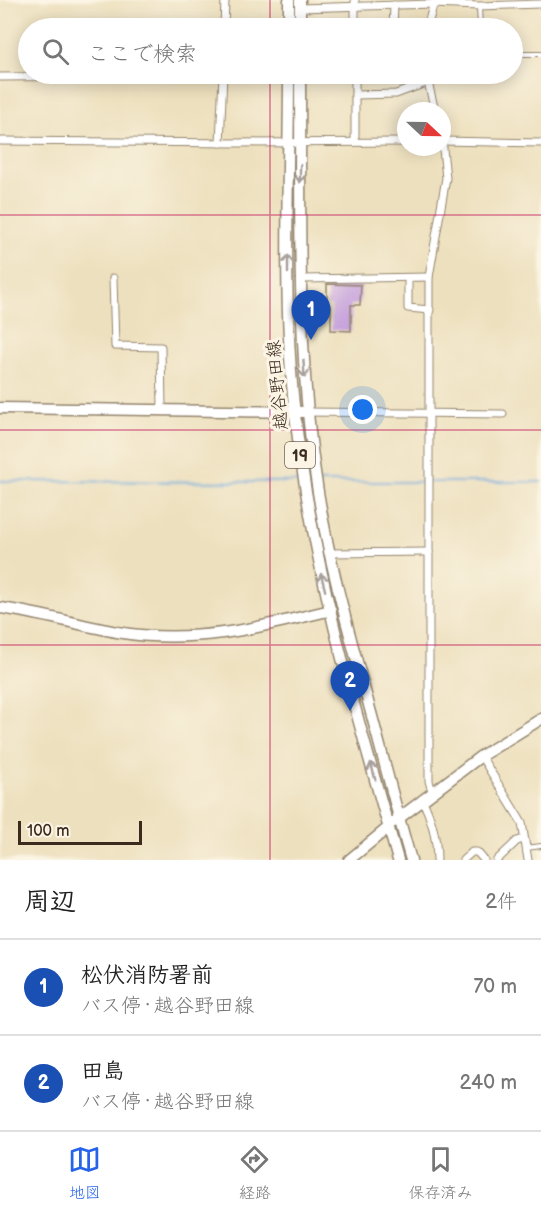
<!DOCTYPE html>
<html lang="ja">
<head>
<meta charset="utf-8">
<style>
  :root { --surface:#fff; --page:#f6f6f6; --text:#222; --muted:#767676; --line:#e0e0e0; --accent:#2563eb }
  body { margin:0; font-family:"Balsamiq Sans","Klee One",sans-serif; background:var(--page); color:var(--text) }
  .compass { position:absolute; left:397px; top:102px; width:54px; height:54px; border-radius:50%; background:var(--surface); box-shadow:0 3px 15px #0003; rotate:112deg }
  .scale { position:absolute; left:18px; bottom:15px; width:124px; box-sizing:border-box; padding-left:6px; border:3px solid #3b2a1e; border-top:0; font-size:16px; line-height:21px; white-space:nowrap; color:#3b2a1e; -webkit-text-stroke:4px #fcf5e5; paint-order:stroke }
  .you { position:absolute; left:363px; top:410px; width:21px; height:21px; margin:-15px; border:4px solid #fff; border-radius:50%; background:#1a73e8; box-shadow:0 0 0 9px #1a73e833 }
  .badge { display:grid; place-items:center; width:39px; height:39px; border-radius:50%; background:var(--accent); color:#fff; font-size:20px; font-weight:700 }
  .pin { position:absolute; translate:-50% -50px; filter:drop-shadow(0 2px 3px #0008) }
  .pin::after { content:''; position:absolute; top:32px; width:21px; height:18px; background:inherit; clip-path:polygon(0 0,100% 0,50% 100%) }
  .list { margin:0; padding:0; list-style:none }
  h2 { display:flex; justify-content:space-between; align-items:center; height:78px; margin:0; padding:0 24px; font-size:26px }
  h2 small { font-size:20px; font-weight:400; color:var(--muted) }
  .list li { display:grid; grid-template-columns:39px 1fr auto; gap:18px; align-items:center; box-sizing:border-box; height:96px; padding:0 24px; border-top:2px solid var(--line) }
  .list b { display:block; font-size:22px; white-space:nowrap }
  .list p { margin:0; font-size:20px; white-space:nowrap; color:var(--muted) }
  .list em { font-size:20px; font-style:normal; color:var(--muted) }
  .icon { flex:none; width:33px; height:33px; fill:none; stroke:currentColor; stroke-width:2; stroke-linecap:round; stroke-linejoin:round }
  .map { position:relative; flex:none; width:541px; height:860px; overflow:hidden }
  .search { position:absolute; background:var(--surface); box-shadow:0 3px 15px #0003; left:18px; right:18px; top:18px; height:66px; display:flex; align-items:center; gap:15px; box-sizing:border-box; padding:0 21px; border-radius:33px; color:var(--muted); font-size:22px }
  .sheet { height:270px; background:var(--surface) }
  nav { display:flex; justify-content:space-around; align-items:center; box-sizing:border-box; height:84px; border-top:2px solid var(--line); background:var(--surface); font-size:16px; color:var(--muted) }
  nav a { display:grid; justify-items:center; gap:3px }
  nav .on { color:var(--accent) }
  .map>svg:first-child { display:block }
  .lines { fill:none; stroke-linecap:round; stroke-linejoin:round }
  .stream { stroke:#68a7da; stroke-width:2 }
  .building { fill:#c19adc }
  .lane-casing { stroke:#94856e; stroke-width:6 }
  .street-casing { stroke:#94856e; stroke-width:9 }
  .secondary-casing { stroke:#94856e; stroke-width:13 }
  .primary-casing { stroke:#94856e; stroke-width:13 }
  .lane { stroke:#fff; stroke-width:4 }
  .street { stroke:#fff; stroke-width:7 }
  .secondary { stroke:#fff; stroke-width:10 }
  .primary { stroke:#fff; stroke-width:10 }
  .oneway { stroke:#a79f9a }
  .grid { fill:none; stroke:#c2185b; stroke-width:1.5; stroke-opacity:0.55 }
  .labels { text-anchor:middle; stroke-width:6; stroke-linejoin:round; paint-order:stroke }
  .shield { fill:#fcf5e5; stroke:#75675a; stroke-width:1.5 }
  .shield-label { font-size:16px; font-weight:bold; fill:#3b2a1e }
  .street-label { font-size:18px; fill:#3b2a1e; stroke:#fcf5e5 }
</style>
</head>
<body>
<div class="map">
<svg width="541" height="860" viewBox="0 0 541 860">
  <rect width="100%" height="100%" fill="#fcf5e5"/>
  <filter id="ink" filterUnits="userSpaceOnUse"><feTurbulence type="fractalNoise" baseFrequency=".0167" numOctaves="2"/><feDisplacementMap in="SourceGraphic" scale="12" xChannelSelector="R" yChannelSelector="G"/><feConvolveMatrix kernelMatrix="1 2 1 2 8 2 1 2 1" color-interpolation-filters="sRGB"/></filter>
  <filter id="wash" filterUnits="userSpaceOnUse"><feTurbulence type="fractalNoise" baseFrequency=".008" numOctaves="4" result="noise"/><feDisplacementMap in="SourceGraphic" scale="24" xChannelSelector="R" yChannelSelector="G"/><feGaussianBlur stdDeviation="1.35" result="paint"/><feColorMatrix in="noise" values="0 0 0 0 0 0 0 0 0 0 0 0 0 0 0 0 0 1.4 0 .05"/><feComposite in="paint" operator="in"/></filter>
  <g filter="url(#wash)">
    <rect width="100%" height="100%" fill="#ede0be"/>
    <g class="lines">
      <g class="stream">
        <polyline points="0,481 301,482"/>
        <polyline points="319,482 541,482"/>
      </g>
    </g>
    <g id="blocks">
      <polygon class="building" points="327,284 361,285 360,305 351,305 351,331 331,330 331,306 327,306"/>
    </g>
  </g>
  <g filter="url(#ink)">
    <use href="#blocks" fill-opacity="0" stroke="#94856e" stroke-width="1.5"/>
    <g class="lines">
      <g class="lane-casing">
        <g id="lane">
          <polyline points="479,6 480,28"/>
          <polyline points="512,54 541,54"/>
          <polyline points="527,848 541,846"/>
        </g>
      </g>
      <g class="street-casing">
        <g id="street">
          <polyline points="355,0 355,28"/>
          <polyline points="300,8 433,4 479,6 541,4"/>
          <polyline points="224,28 225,0"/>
          <polyline points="393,28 394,5"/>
          <polyline points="427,28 434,2"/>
          <polyline points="355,74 355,142"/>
          <polyline points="426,74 435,111"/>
          <polyline points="0,77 223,75"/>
          <polyline points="355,95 396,94 434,80 474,74"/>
          <polyline points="0,141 238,143 406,142"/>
          <polyline points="442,141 541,143"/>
          <polyline points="220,143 223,74"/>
          <polyline points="113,278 115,346 161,347 162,410"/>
          <polyline points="408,278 408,308 430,310"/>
          <polyline points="301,279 429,277"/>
          <polyline points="307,412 503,414"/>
          <polyline points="328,553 429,552"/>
          <polyline points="481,756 522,823 528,860"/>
          <polyline points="432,791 429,781 429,277 446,178 442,139"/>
          <path d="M422 799C431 817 437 840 437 860"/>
          <polyline points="463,860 472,852 477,852 484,860"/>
          <polyline points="497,860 517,841 524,839"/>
        </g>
      </g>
      <g class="secondary-casing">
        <g id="secondary">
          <polyline points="0,408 307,412"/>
          <path d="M0 608C40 613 78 625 117 632 192 645 259 628 331 610"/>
          <polyline points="349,860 389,827"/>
        </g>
      </g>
      <g class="primary-casing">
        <g id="primary">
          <polyline points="289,0 289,28"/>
          <polyline points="300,0 300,28"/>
          <path d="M289 74C289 186 282 302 295 414 312 566 356 714 398 860"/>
          <path d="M300 74C301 207 296 340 315 472 326 551 346 622 367 698 382 752 395 806 411 860"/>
          <polyline points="394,822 481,756 541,719"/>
        </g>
      </g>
      <use href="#lane" class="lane"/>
      <use href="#street" class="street"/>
      <use href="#secondary" class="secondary"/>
      <use href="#primary" class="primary"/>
    </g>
    <defs><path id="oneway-shaft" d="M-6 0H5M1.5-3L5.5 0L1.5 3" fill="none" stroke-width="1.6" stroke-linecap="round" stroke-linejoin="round" transform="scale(1.5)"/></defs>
    <g class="oneway">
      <use href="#oneway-shaft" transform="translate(300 174) rotate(91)"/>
      <use href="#oneway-shaft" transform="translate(288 264) rotate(-90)"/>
      <use href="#oneway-shaft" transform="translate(304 369) rotate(86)"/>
      <use href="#oneway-shaft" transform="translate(323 582) rotate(-104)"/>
      <use href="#oneway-shaft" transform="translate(373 771) rotate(-105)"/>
    </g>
  </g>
  <path class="grid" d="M270 0V28M270 74V860M0 215H541M0 430H541M0 645H541"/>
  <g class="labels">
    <rect class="shield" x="285" y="442" width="30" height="26" rx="4.5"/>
    <g class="shield-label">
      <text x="300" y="461">19</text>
    </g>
    <g class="street-label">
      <text transform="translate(277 385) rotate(-95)" y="6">越谷野田線</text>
    </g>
  </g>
</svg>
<svg class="compass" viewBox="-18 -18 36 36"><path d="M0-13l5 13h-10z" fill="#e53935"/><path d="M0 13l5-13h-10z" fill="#767676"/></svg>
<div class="scale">100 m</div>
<div class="you"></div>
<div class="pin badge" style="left:311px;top:340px;background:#1a4fb4">1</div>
<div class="pin badge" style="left:350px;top:711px;background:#1a4fb4">2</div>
<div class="search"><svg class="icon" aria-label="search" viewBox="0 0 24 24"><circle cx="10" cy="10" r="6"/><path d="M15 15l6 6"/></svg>ここで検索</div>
</div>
<section class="sheet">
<h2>周辺<small>2件</small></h2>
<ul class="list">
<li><span class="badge" style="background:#1a4fb4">1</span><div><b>松伏消防署前</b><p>バス停 · 越谷野田線</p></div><em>70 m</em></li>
<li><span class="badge" style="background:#1a4fb4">2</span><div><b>田島</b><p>バス停 · 越谷野田線</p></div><em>240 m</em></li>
</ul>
</section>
<nav>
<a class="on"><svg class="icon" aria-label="map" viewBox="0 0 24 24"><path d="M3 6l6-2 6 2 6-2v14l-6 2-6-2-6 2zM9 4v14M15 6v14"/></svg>地図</a>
<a><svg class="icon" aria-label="directions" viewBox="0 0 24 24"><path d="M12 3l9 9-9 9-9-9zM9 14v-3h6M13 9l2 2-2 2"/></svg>経路</a>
<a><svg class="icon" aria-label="saved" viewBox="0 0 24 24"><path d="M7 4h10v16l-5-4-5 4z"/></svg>保存済み</a>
</nav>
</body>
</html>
